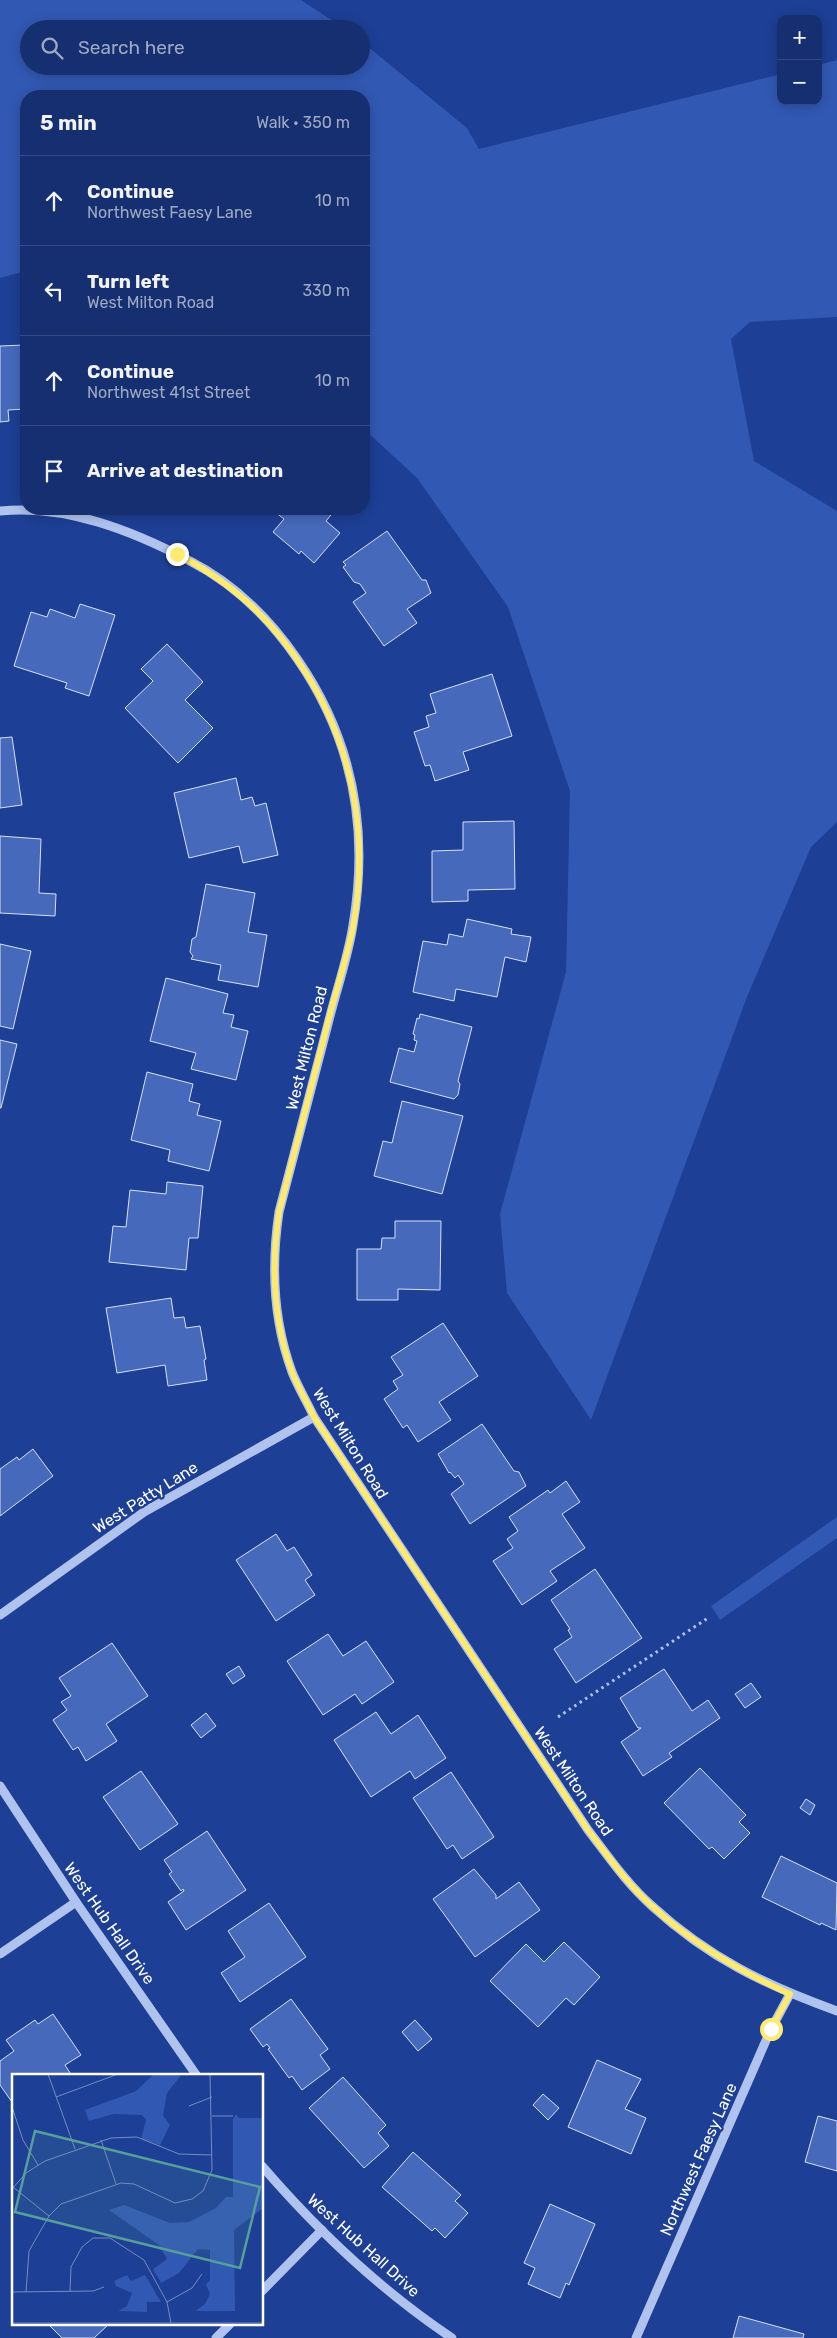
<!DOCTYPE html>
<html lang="en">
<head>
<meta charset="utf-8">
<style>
  :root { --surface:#162f70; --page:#1f3775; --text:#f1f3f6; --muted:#9ea9c3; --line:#354a83 }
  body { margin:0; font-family:Rubik,sans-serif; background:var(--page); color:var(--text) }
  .controls { position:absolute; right:15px; top:15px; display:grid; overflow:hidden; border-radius:10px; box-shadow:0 2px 12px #0003 }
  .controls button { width:45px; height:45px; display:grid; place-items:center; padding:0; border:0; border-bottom:1px solid var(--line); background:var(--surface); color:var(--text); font:25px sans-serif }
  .stop { position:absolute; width:15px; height:15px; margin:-11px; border:4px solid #feea6f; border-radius:50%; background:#fff }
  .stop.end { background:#feea6f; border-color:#fff; box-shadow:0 1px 5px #0008 }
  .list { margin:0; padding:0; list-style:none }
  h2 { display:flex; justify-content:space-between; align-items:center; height:65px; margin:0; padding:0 20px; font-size:21px }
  h2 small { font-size:16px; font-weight:400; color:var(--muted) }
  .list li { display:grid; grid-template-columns:32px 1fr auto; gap:15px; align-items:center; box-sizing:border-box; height:90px; padding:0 20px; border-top:1px solid var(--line) }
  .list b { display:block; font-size:19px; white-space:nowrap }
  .list p { margin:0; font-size:16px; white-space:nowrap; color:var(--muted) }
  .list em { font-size:16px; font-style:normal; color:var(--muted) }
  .icon { flex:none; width:28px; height:28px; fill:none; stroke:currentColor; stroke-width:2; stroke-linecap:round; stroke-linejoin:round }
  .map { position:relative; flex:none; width:837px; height:2338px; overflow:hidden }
  .search { position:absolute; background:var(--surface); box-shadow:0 2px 12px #0003; left:20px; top:20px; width:350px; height:55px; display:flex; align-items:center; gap:12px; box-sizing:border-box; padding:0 18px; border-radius:28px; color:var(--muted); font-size:19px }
  .panel { position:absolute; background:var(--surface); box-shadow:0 2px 12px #0003; left:20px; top:90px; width:350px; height:425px; border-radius:20px }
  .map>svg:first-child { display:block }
  .green { fill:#3158b3 }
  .building { fill:#4669bb; stroke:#d6e1fa }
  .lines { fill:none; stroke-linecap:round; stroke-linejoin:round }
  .path { stroke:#b0c3ef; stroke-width:3; stroke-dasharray:2.5 4; stroke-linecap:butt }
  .minor { stroke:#b0c3ef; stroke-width:9 }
  .route { stroke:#feea6f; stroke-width:6 }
  .labels { text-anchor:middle; stroke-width:4.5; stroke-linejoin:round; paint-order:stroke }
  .street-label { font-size:16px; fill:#fff; stroke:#1d3f95 }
  .inset-road { fill:none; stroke:#778cbf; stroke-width:1 }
  .view { fill:#579f9a; fill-opacity:0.15; stroke:#579f9a; stroke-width:2.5 }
  .inset-edge { fill:none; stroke:#fff; stroke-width:2.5 }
</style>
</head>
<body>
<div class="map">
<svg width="837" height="2338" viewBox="0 0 837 2338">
  <rect width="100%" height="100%" fill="#1d3f95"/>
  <g class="green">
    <polygon points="0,0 301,0 345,29 29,29 29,66 361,66 361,41 467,128 479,149 781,74 781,101 818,101 818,65 837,60 837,317 750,322 731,339 754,461 837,511 837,822 811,847 747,997 591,1420 507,1293 500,1214 566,972 570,791 508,607 417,478 364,429 364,96 26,96 26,271 0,278"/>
    <polygon points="837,1517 837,1538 720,1620 711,1606"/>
  </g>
  <g class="building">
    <polygon points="24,345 26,409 8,410 9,421 0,422 0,346"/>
    <polygon points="278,509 336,509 326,521 340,533 314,563 301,551 299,554 273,532 284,519 275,512"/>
    <polygon points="387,531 422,580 426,580 431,593 407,609 417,623 384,646 353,602 366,593 360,584 354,582 343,567 346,565 343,562"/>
    <polygon points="80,604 115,615 89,696 65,688 67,683 14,666 31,612 47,617 50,609 75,618"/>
    <polygon points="167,644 203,682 185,700 213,728 178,763 125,708 153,681 141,669"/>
    <polygon points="492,674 512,736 463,752 469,770 435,781 430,765 425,766 414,732 429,727 426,716 436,713 430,694"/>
    <polygon points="12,737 22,805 0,808 0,738"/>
    <polygon points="236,778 241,800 252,797 255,806 266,803 278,855 243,863 239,846 189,858 174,793"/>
    <polygon points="514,821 515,889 468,890 468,901 432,902 432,851 463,850 463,822"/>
    <polygon points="0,836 41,839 39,893 56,894 55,916 0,913"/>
    <polygon points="206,884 255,893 248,932 267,935 258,987 218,980 221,965 191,959 193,956 190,952 192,939 196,937"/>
    <polygon points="467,919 512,929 511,934 531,937 526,962 505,957 497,997 456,989 454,1001 413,992 423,941 447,945 449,934 463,937"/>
    <polygon points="0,944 31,951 13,1029 0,1026"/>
    <polygon points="166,978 228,994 223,1013 234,1015 231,1027 248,1031 236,1080 191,1069 196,1053 150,1041"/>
    <polygon points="420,1014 472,1027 458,1081 460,1084 458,1095 454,1099 390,1082 399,1048 414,1052 417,1041 414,1040 415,1035 413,1034 417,1018 419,1019"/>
    <polygon points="0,1040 17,1044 1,1108 0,1108"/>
    <polygon points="147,1072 193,1084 189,1101 200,1104 197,1115 221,1121 209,1171 168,1161 170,1150 131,1140"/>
    <polygon points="402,1101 463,1116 442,1194 374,1176 383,1141 392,1143"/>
    <polygon points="167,1182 203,1186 198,1238 189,1238 186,1270 109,1262 113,1226 126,1227 130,1190 166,1194"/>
    <polygon points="395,1221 441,1221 440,1290 398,1289 398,1300 357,1300 357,1249 381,1249 382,1238 395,1238"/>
    <polygon points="171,1298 174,1318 184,1317 186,1328 200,1326 206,1359 204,1360 207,1380 168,1386 165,1365 117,1373 106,1308"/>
    <polygon points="443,1323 478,1376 439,1402 451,1420 418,1442 407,1425 403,1428 384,1399 398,1389 393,1381 403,1375 391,1357"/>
    <polygon points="482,1424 514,1471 519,1472 526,1486 470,1524 451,1494 464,1484 458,1475 455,1478 450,1472 449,1473 438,1454"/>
    <polygon points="33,1449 53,1476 0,1516 0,1469 17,1457 19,1460"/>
    <polygon points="566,1481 580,1502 562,1514 585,1548 550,1571 557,1581 522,1605 493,1561 513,1548 507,1539 518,1531 509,1517 548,1490 550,1493"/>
    <polygon points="276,1534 287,1551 294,1547 312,1575 305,1580 315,1595 276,1621 236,1560"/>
    <polygon points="595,1569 642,1638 576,1683 554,1649 572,1637 568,1630 570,1629 551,1600"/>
    <polygon points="328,1634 343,1656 366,1641 394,1682 362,1704 355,1694 323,1715 287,1661"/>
    <polygon points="112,1643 148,1696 106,1724 117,1741 86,1761 78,1747 73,1750 53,1720 67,1710 61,1702 71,1696 59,1678"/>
    <polygon points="239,1666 245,1676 233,1684 226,1674"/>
    <polygon points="664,1669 692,1711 708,1700 720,1718 669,1753 672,1757 643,1776 621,1742 641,1728 638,1728 620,1698"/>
    <polygon points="751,1683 761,1697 745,1708 735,1694"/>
    <polygon points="376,1712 391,1734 418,1715 446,1758 415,1779 410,1771 371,1797 334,1740"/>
    <polygon points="206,1713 216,1726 201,1738 191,1725"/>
    <polygon points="700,1768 746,1815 739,1822 750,1833 724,1859 712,1847 709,1849 664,1803"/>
    <polygon points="141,1771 178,1824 140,1850 103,1797"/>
    <polygon points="451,1772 494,1837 462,1859 453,1845 447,1849 413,1798"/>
    <polygon points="806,1799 815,1805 810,1815 800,1808"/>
    <polygon points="207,1831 246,1890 186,1930 168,1902 184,1891 183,1889 181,1891 169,1874 172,1872 164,1860"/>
    <polygon points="781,1856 837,1883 836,1930 821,1923 820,1925 762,1897"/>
    <polygon points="474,1869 496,1895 496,1899 519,1882 540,1910 475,1957 433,1899"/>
    <polygon points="269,1903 306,1957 240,2002 221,1973 245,1957 228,1931"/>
    <polygon points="564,1942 600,1977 574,2005 566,1998 538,2027 490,1981 526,1944 544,1962"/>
    <polygon points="291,1999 328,2049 320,2055 330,2069 302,2090 292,2076 289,2078 268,2049 270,2048 267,2044 263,2047 250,2029"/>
    <polygon points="53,2014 81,2055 65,2065 72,2076 14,2076 14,2105 0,2085 0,2061 14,2051 6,2040 35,2020 38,2024"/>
    <polygon points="415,2020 432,2039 418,2051 402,2032"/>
    <polygon points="597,2060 641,2079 625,2109 646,2118 631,2154 568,2127"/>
    <polygon points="343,2077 386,2125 378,2133 389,2146 364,2168 309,2108"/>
    <polygon points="543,2094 559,2108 548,2120 533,2105"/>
    <polygon points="818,2116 837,2121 837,2171 805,2162"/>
    <polygon points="413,2152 461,2195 455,2201 468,2213 445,2238 435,2228 432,2231 382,2187"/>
    <polygon points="550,2204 595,2224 569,2285 566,2283 560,2298 528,2284 535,2268 524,2263"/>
    <polygon points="739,2316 804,2334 803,2338 733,2338"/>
    <polygon points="48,2324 109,2324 94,2338 62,2338"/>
  </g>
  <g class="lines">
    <polyline class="path" points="558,1717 708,1618"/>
    <g class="minor">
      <path d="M0 511C66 504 133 531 190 561 235 584 270 619 298 660 353 740 369 830 353 925 348 958 336 991 328 1024 312 1087 295 1149 279 1212 271 1266 273 1320 292 1372 298 1387 307 1402 314 1417L588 1830C608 1856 627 1884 652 1906 709 1958 765 1985 837 2011"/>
      <polyline points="0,1615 144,1512 314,1417"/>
      <polyline points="0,1786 76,1902 197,2076"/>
      <polyline points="0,1954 76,1902"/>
      <path d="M262 2166C317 2230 382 2291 452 2338"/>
      <polyline points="262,2291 322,2230"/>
      <polyline points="216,2338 230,2324"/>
      <polyline points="636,2338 771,2029 790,1994"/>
    </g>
  </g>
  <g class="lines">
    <path class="route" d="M177 554C233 583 273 620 306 673 354 749 369 838 353 927 347 958 336 990 328 1022 312 1085 295 1149 279 1212 271 1266 273 1320 292 1372 298 1387 307 1402 314 1417L588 1830C608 1856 627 1884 652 1906 693 1944 739 1971 790 1994L771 2029"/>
  </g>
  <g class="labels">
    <g class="street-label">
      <text transform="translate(306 1048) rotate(-76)" y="6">West Milton Road</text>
      <text transform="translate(351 1443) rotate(58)" y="6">West Milton Road</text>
      <text transform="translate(145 1497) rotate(-32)" y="6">West Patty Lane</text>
      <text transform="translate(574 1781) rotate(56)" y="6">West Milton Road</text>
      <text transform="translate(110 1923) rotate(55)" y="6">West Hub Hall Drive</text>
      <text transform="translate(698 2159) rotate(-66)" y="6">Northwest Faesy Lane</text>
      <text transform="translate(364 2245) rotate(42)" y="6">West Hub Hall Drive</text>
    </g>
  </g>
  <g transform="translate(12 2074)">
    <rect width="251" height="251" fill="#1d3f95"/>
    <path d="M142 0H170L155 19 151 41 158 51 148 71 129 65 134 46 130 41 102 40 77 47 73 36 124 17ZM224 40 227 44H251V134L222 156 223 237H183L193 230 198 220 194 210 198 206V176L186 175 167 199 149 209 141 195 155 185 147 171 97 136 112 131 158 149 177 148 204 134 214 123H221V45ZM115 201 119 207 133 201 149 228H135V238L106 237 115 232 120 219 104 212 102 207Z" fill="#3158b3"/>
    <path class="inset-road" d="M36 0 63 75M44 23 106 0M177 32 200 23M0 33 11 66 26 91M200 42H221M89 66 104 110M1 113 37 142M0 115 14 99 33 87 99 64 125 63 167 80 200 81M0 218 81 217 92 213M14 218 17 177 37 142 49 130 109 109 122 110 163 129 180 125 191 117 200 96 198 0M58 218 59 193 70 173 81 164H98L132 186 155 228 159 249M155 228 180 214 190 200M0 249H252"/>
    <path class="view" d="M23 57 248 113 228 194 3 138Z"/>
    <rect width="251" height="251" class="inset-edge"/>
  </g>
</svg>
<div class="controls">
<button>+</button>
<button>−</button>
</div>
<div class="stop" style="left:771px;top:2029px"></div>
<div class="stop end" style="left:177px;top:554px"></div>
<div class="search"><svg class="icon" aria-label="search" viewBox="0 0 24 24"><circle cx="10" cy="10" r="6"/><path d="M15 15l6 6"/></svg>Search here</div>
<section class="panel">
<h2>5 min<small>Walk · 350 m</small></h2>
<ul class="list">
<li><svg class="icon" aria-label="ahead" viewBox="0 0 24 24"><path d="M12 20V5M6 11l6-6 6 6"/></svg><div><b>Continue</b><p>Northwest Faesy Lane</p></div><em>10 m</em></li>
<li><svg class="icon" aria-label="left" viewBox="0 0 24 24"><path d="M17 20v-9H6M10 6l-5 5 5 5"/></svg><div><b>Turn left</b><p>West Milton Road</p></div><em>330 m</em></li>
<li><svg class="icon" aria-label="ahead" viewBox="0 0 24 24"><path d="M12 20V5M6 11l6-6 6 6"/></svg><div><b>Continue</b><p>Northwest 41st Street</p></div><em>10 m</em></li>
<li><svg class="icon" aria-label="arrive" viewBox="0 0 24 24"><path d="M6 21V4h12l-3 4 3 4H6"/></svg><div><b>Arrive at destination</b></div></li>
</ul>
</section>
</div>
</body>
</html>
